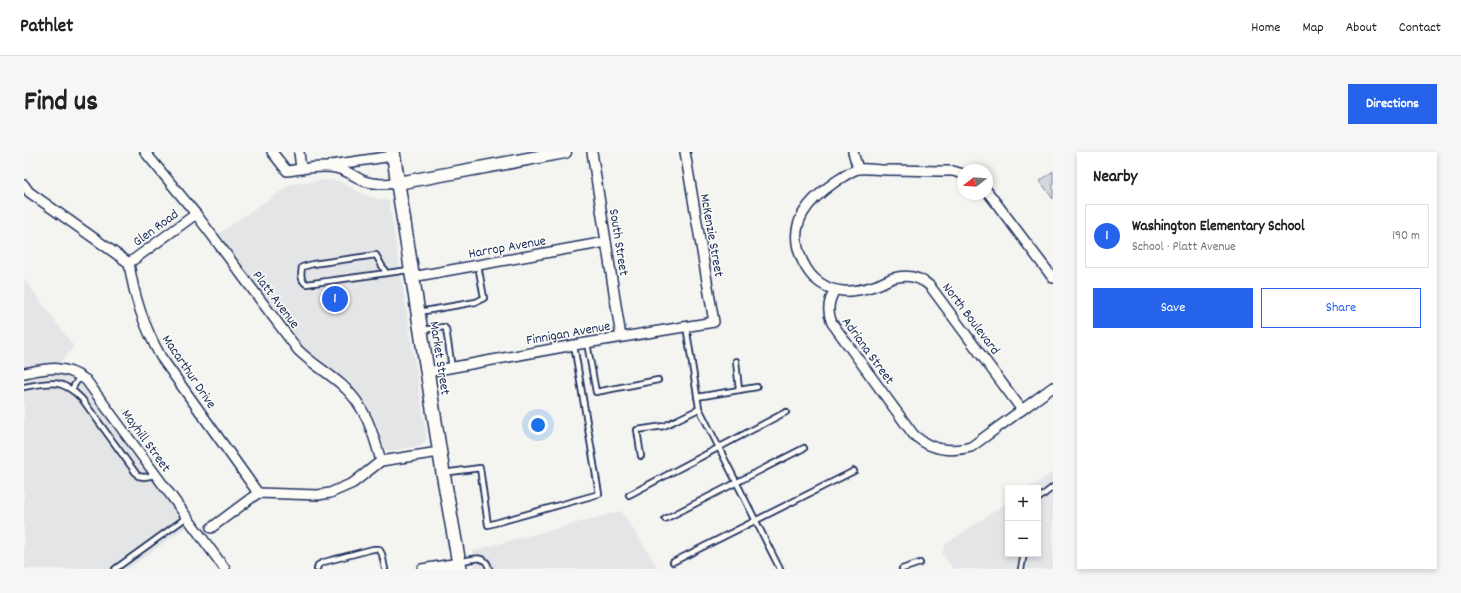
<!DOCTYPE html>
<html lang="en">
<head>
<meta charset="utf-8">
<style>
  :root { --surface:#fff; --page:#f6f6f6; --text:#222; --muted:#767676; --line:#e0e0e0; --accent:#2563eb }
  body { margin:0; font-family:Dekko,sans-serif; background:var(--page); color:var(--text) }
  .controls { position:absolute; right:12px; bottom:12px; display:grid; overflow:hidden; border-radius:0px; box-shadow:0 2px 6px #0003 }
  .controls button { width:36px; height:36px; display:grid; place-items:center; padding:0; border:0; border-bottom:1px solid var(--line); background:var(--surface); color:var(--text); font:20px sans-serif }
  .compass { position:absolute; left:933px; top:12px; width:36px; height:36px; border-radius:50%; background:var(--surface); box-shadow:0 2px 6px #0003; rotate:253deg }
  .you { position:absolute; left:514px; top:273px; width:14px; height:14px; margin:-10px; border:3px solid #fff; border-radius:50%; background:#1a73e8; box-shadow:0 0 0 6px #1a73e833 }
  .badge { display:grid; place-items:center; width:26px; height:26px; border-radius:50%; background:var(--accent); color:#fff; font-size:13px; font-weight:700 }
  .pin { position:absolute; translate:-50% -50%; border:2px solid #fff; box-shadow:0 1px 4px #0006 }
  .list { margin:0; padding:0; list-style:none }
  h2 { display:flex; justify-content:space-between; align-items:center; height:52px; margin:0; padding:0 16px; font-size:17px }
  h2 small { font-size:13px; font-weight:400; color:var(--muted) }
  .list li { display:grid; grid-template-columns:26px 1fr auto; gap:12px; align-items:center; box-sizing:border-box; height:64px; margin:0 8px 8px; padding:0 8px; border:1px solid var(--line); border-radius:0px }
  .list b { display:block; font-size:15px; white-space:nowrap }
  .list p { margin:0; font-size:13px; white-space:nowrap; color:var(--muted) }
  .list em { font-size:13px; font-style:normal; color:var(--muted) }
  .actions { display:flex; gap:8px; padding:12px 16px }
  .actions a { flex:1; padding:9px 0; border:1px solid var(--accent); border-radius:0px; text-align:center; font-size:14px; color:var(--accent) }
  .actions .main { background:var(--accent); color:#fff }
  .map { position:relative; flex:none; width:1029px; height:417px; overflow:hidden; border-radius:0px }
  header { display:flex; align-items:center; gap:24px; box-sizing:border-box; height:56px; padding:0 20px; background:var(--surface); border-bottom:1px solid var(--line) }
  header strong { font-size:19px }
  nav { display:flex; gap:22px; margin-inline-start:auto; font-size:14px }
  .intro { display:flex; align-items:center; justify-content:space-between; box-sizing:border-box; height:96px; padding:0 24px }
  h1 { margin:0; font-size:28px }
  .button { padding:10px 18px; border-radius:0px; background:var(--accent); color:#fff; font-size:14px; font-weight:700 }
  main { display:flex; gap:24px; padding:0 24px }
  aside { flex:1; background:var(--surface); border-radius:0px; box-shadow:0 2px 6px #0003 }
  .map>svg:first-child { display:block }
  .built { fill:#e4e5e6 }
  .green { fill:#d4d6db; stroke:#78829c }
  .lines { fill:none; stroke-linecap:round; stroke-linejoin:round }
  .service-casing { stroke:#1b2f5e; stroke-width:8 }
  .minor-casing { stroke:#1b2f5e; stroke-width:12 }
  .tertiary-casing { stroke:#1b2f5e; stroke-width:15 }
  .secondary-casing { stroke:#1b2f5e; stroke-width:16 }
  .service { stroke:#fdfcf7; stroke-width:4.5 }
  .minor { stroke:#fdfcf7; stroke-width:9 }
  .tertiary { stroke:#fdfcf7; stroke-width:12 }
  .secondary { stroke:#fdfcf7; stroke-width:13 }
  .labels { text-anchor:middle; stroke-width:3; stroke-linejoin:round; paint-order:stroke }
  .street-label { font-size:14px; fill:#1b2f5e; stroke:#fdfcf7 }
</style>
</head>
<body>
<header>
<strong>Pathlet</strong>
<nav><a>Home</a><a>Map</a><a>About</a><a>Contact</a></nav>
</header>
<div class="intro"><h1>Find us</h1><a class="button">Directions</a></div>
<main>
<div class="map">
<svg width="1029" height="417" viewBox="0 0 1029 417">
  <rect width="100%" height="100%" fill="#f4f4f1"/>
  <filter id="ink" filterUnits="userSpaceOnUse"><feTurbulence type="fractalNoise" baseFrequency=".025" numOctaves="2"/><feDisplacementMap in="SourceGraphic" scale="8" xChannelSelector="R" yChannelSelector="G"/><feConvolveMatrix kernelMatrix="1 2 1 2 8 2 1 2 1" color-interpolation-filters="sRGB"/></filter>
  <g filter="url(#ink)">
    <g class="built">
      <polygon points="302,28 314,29 345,45 365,49 402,281 402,288 396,294 364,299 359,293 355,278 344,256 324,229 280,198 194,82 267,32"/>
      <polygon points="0,126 50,195 33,214 60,225 169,370 104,417 0,417"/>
      <polygon points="1029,320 1029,417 929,417 918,401 922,392 984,350 984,402 1014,402 1014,336 1005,336"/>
      <polygon points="597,359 635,417 450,417 448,399"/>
    </g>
    <polygon class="green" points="1029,19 1029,47 1016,29"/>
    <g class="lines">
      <g class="service-casing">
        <g id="service">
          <path d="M362 121 352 103 289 112 278 115C277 122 276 127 282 132L385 118"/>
          <polyline points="395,160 452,150 460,146 454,113"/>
          <polyline points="662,174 675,256 756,417"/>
          <polyline points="398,178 420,175 422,177 428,216"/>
          <polyline points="563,191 572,240 634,228"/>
          <polyline points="712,209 715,238"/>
          <path d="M0 235C26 230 38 226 58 247L114 324 120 325 132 323"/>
          <polyline points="48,237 56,224"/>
          <polyline points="673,245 733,235"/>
          <polyline points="617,304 613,278 640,274 675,257"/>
          <polyline points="419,321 456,316 464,373 575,342 550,193"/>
          <polyline points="605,343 762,260"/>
          <polyline points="1014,347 1029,335"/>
          <polyline points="641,367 780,296"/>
          <path d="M436 410C447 407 462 401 465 417"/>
          <polyline points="649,410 830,319"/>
          <polyline points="91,417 163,365"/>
          <polyline points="293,417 294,413 300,410 349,397 355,397 358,402 361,417"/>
          <polyline points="878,417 896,411"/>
          <polyline points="997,417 1000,402"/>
        </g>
      </g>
      <g class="minor-casing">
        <g id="minor">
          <path d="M121 0 172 62 274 198C287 211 303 220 318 233 341 253 349 280 357 309"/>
          <path d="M248 0 263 19C279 17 296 13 312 16 323 18 331 25 340 29 351 33 362 32 374 31"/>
          <polyline points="275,0 277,17"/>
          <polyline points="568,0 597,185"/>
          <polyline points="829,0 834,17"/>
          <polyline points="307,13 369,4"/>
          <path d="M939 22 929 19C906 19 884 18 862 18 853 18 843 16 834 17 827 19 817 26 811 30 785 48 764 70 776 103 779 111 784 120 790 126 808 143 829 141 850 134 857 132 863 128 869 126 883 122 896 125 906 134L998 258"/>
          <path d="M0 33 5 40 105 111C110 146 120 175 137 205L234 341"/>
          <polyline points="963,39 1029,126"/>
          <polyline points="105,111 172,62"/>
          <polyline points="388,125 582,90"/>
          <path d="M811 138C804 149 803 160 808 171L889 282C906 298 925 301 947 295L1029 235"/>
          <polyline points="403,220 550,193 690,170 661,0"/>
          <path d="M0 221C25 216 40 212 62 228L201 417"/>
          <polyline points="187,376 234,341 294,343 306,341 329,331 357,309 415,300"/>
          <polyline points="398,417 435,411"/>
        </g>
      </g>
      <g class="tertiary-casing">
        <polyline id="tertiary" points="374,31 541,0"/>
      </g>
      <g class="secondary-casing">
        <polyline id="secondary" points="369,0 419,321 436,417"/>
      </g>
      <use href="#service" class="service"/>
      <use href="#minor" class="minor"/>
      <use href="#tertiary" class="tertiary"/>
      <use href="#secondary" class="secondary"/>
    </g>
  </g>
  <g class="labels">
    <g class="street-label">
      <text transform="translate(131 75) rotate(-36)" y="5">Glen Road</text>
      <text transform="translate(689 83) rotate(80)" y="5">McKenzie Street</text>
      <text transform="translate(596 90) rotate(81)" y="5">South Street</text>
      <text transform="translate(483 94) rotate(-10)" y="5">Harrop Avenue</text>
      <text transform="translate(253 147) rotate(53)" y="5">Platt Avenue</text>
      <text transform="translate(948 166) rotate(53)" y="5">North Boulevard</text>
      <text transform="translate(544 180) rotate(-10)" y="5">Finnigan Avenue</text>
      <text transform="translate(845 198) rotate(54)" y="5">Adriana Street</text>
      <text transform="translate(417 206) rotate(81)" y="5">Market Street</text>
      <text transform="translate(166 219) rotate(56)" y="5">Macarthur Drive</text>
      <text transform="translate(123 288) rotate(54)" y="5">Mayhill Street</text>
    </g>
  </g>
</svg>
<div class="controls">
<button>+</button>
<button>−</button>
</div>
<svg class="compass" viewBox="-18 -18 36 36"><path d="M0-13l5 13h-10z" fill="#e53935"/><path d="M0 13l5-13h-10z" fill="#767676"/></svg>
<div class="you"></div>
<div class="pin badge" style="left:311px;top:147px">1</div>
</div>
<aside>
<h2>Nearby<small></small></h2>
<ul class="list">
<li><span class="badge">1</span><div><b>Washington Elementary School</b><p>School · Platt Avenue</p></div><em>190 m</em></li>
</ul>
<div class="actions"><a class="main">Save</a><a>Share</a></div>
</aside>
</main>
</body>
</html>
